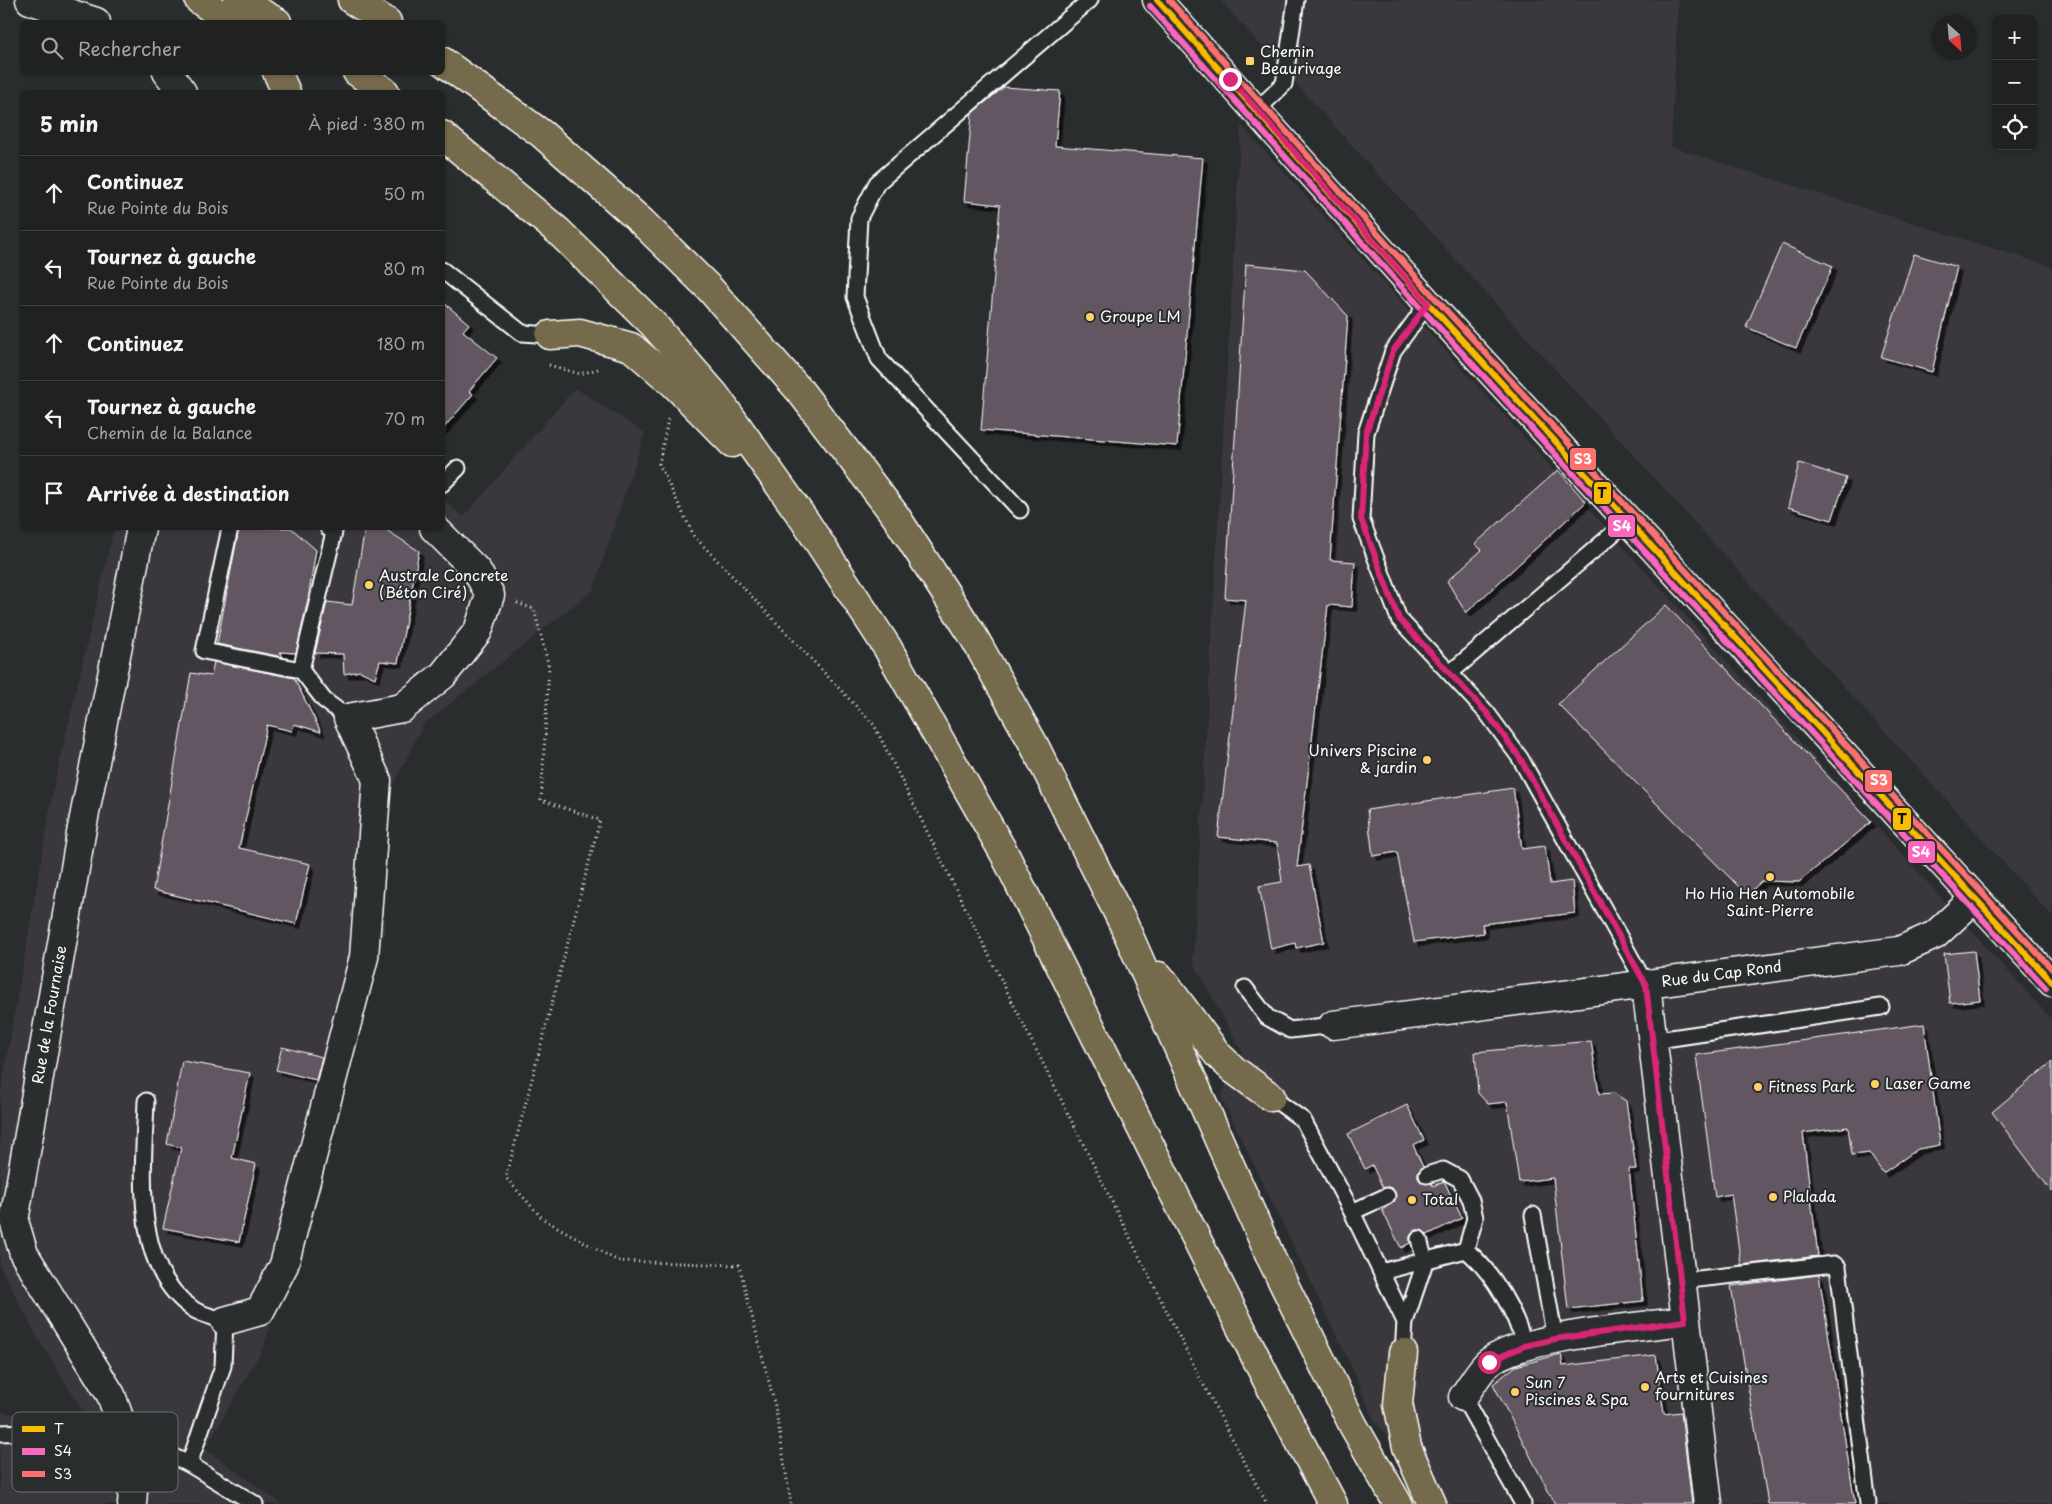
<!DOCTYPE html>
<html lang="fr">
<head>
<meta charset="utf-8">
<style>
  :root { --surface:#202222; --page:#282a2a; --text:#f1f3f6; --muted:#a2a4a5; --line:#3d3f40 }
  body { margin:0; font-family:"Playpen Sans",sans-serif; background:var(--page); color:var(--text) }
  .controls { position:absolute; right:15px; top:15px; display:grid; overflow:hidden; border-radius:8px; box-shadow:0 1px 4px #0004 }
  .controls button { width:45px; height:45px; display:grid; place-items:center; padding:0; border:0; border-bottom:1px solid var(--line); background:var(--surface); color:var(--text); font:25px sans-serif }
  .compass { position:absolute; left:1932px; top:15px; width:45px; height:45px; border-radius:50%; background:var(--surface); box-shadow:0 1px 4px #0004; rotate:154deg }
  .stop { position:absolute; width:15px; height:15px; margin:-11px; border:4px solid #db2777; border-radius:50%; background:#fff }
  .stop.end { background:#db2777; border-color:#fff; box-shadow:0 1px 5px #0008 }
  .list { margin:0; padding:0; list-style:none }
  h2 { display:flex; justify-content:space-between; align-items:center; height:65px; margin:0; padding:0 20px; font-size:21px }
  h2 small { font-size:16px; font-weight:400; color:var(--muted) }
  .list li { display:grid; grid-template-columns:32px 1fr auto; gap:15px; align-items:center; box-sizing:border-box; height:75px; padding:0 20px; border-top:1px solid var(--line) }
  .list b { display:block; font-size:19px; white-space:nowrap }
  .list p { margin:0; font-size:16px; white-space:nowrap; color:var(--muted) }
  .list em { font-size:16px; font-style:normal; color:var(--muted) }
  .icon { flex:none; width:28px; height:28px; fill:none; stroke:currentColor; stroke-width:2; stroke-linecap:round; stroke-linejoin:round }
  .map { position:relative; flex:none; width:2052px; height:1504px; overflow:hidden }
  .search { position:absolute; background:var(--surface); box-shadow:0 1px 4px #0004; left:20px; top:20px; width:425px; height:55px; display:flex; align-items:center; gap:12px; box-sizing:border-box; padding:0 18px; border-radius:8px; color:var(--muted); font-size:19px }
  .panel { position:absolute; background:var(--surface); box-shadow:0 1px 4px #0004; left:20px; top:90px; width:425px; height:440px; border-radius:8px }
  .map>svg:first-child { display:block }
  .built { fill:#3b393e }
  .building { fill:#635664; stroke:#fff; filter:url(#shadow) }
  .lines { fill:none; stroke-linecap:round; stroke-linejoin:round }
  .service-casing { stroke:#fff; stroke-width:19 }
  .minor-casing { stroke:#fff; stroke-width:31 }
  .tertiary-casing { stroke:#fff; stroke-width:31 }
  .trunk-casing { stroke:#fff; stroke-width:31 }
  .path { stroke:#fff; stroke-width:3; stroke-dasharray:1 4; stroke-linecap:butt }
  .service { stroke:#2a2d2e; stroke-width:15 }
  .minor { stroke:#2a2d2e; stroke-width:28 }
  .tertiary { stroke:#2a2d2e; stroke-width:28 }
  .trunk { stroke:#746b4b; stroke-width:28 }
  .bus-1-casing { stroke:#2a2d2e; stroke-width:10 }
  .bus-2-casing { stroke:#2a2d2e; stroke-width:10 }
  .bus-3-casing { stroke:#2a2d2e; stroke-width:10 }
  .bus-1 { stroke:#fbbb00; stroke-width:6 }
  .bus-2 { stroke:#fb66be; stroke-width:6 }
  .bus-3 { stroke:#fc7170; stroke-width:6 }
  .route { stroke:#db2777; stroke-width:6 }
  .poi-dot { fill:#ffd166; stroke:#2a2d2e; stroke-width:2 }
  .labels { text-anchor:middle; stroke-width:4; stroke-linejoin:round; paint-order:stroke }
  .poi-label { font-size:15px; fill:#fff; stroke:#2a2d2e; text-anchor:start }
  .street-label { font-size:15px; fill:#fff; stroke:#2a2d2e }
  .key { fill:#2a2d2e; stroke:#6a6c6d; stroke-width:1 }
  .key-label { font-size:14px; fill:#fff }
  .line-badge { stroke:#2a2d2e; stroke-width:2 }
  .badge-label { font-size:14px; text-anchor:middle; font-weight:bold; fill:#fff }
  .pale-badge-label { font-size:14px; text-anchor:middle; font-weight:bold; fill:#111 }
</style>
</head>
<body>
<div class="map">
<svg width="2052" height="1504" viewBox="0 0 2052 1504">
  <defs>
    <filter id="shadow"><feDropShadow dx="4.5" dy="4.5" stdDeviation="0" flood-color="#0009"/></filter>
  </defs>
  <rect width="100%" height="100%" fill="#2a2d2e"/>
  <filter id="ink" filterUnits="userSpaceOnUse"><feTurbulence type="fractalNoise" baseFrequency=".02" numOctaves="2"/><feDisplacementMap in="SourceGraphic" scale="10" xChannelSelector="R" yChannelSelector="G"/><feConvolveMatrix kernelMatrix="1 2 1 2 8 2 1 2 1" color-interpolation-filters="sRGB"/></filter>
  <g filter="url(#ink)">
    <g class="built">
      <polygon points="1220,0 1678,0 1671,147 2052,267 2052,916"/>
      <polygon points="1241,125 2052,1020 2052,1504 1445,1504 1374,1421 1357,1378 1221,1096 1242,1052 1193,962"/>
      <polygon points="575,388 645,433 593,590 423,725 377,818 385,930 264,1347 205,1449 282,1504 0,1504 0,1413 88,1419 37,1337 0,1266 0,1098 54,786 114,528 442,528 443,500 464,517"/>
    </g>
    <g class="building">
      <polygon points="1004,87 1060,91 1055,146 1203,158 1177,446 981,430 1000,205 964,201 972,113"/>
      <polygon points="1782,244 1833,266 1796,348 1746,327"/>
      <polygon points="1914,254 1957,267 1932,372 1881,357"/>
      <polygon points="1246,264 1305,270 1348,316 1330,560 1355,562 1352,607 1328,605 1297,867 1309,865 1324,942 1296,948 1295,943 1271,949 1259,886 1282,882 1277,843 1218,837 1246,600 1225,598"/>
      <polygon points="442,301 469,324 463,331 497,358 469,391 473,394 442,430"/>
      <polygon points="1799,463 1846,478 1832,520 1788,507"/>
      <polygon points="1558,470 1586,502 1466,613 1447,581 1482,550 1475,544"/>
      <polygon points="239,528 291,528 316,550 308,599 296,653 280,652 283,657 217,644"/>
      <polygon points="365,528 383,528 419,551 398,663 380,661 375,678 360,671 344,674 343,654 315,653 327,602 352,605"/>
      <polygon points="1666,605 1871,822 1799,882 1762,881 1747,895 1558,704"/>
      <polygon points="214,662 294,678 321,732 294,724 292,731 267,725 239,848 310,864 296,924 153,890 191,673 211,676"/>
      <polygon points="1513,788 1522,849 1545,846 1550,884 1572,881 1575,913 1482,924 1484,933 1414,942 1397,852 1373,856 1367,810"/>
      <polygon points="1974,951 1980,1000 1950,1003 1944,954"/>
      <polygon points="1924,1024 1940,1145 1918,1149 1883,1173 1869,1153 1852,1155 1848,1127 1803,1133 1818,1256 1741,1265 1731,1194 1715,1197 1696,1055"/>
      <polygon points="1591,1041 1599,1094 1614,1093 1626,1101 1636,1169 1629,1169 1643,1301 1568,1309 1553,1178 1519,1182 1507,1102 1488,1104 1478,1093 1475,1052"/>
      <polygon points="282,1047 322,1057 316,1080 276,1070"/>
      <polygon points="182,1061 250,1073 232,1158 256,1164 239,1242 163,1228 181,1148 167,1144"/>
      <polygon points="2052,1062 2052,1192 1992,1112"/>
      <polygon points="1407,1105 1424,1140 1413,1145 1423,1167 1418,1172 1418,1178 1421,1182 1431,1183 1433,1186 1444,1181 1462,1218 1427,1235 1422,1230 1416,1230 1410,1236 1410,1243 1401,1248 1382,1210 1394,1202 1395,1192 1388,1187 1383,1188 1372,1165 1365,1169 1348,1134"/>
      <polygon points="1819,1275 1855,1504 1768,1504 1731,1286"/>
      <polygon points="1561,1354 1563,1366 1656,1355 1664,1414 1681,1412 1692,1504 1555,1504 1493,1384 1516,1366"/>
    </g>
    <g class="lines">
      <g class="service-casing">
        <g id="service">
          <polyline points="1257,110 1284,84 1296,0"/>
          <polyline points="442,270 522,333 550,335"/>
          <polyline points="1428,303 1393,351 1366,433 1361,519 1399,619 1487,713 1520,758 1646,985"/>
          <polyline points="442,484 458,468"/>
          <polyline points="1020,510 879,359 855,297 859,218 877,183 1090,0"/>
          <polyline points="230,528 204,651 301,670 324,700 348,718"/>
          <polyline points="301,670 334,532 328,528"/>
          <polyline points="1450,673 1629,520"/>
          <polyline points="1245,988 1267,1017 1290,1030 1333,1025"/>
          <polyline points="1651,1041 1881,1007"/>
          <polyline points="1271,1097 1303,1120 1352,1212 1405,1322 1403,1353"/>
          <path d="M146 1101C144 1167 130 1266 193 1309 201 1315 215 1317 225 1321L223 1366 189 1464"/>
          <polyline points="1427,1175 1443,1170 1460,1179 1471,1200 1475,1218 1466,1250"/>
          <polyline points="1352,1212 1387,1196"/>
          <polyline points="1533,1215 1555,1339"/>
          <path d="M1381 1272 1466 1250C1492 1271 1517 1313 1524 1346"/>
          <polyline points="1680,1281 1834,1264 1838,1267 1868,1504"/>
          <polyline points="1405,1322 1425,1262 1419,1239"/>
          <polyline points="1463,1397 1523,1504"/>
          <polyline points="0,1433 83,1430 125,1434 189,1464 255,1504"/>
        </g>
      </g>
      <g class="minor-casing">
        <g id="minor">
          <polyline points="1646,985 1708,1504"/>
          <path id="s1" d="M1333 1025 1899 951 1935 935 1975 898"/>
          <polyline points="225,1321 260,1311 284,1265 364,957 377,780 348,718 402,708 443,675 478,631 490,595 477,571 434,528"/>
          <path d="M1463 1397C1471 1386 1479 1371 1488 1363 1519 1336 1641 1327 1685 1321"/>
        </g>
      </g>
      <g class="tertiary-casing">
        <g id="tertiary">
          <polyline points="30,0 96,22"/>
          <polyline points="1157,0 1428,303 2052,982"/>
          <polyline points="167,72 182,92"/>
          <path id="s2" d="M132 1504 134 1477 129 1446 111 1395 24 1254 14 1221 82 828 141 528"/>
        </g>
      </g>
      <g class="trunk-casing">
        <g id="trunk">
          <polyline points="199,0 231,22"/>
          <polyline points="238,0 277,22"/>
          <polyline points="352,0 387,22"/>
          <polyline points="442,61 542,134 642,222 709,288 800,391 895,515 972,634 1033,743 1124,925 1272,1260 1353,1425 1398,1504"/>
          <polyline points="277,72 286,92"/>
          <polyline points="357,72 385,92"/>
          <polyline points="442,135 558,231 653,324 715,395 805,521 887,647 1004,853 1268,1382 1333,1504"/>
          <polyline points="550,335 580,333 631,347 673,383 732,443"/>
          <polyline points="1159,976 1218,1055 1234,1070 1271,1097"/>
          <polyline points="1403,1353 1398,1404 1407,1447 1432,1504"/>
        </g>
      </g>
      <g class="path">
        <polyline points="549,365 580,374 598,369"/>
        <polyline points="668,419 659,464 694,536 874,725 1202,1382 1267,1504"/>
        <polyline points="517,603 534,609 549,667 541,800 600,820 506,1178 543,1219 618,1261 739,1265 775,1406 791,1504"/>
      </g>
      <use href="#service" class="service"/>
      <use href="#minor" class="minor"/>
      <use href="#tertiary" class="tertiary"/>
      <use href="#trunk" class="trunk"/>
      <g class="bus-1-casing">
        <polyline id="bus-1" points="1157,0 1428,303 2052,982"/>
      </g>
      <g class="bus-2-casing">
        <polyline id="bus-2" points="1150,6 1422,309 2046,988"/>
      </g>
      <g class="bus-3-casing">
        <polyline id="bus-3" points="1169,0 1434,297 2052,969"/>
      </g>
      <use href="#bus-1" class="bus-1"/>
      <use href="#bus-2" class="bus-2"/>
      <use href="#bus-3" class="bus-3"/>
    </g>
  </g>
  <g class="lines" filter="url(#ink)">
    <polyline class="route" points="1230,79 1428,303 1393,351 1366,433 1361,519 1399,619 1487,713 1520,758 1646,985 1685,1321 1555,1339 1524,1346 1489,1362"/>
  </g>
  <g class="poi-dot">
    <rect x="1245" y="56" width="10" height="10" rx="2.5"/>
    <circle cx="1090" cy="317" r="5"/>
    <circle cx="369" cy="585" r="5"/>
    <circle cx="1427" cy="760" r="5"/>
    <circle cx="1770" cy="877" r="5"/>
    <circle cx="1875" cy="1084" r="5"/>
    <circle cx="1758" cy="1087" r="5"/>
    <circle cx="1773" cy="1197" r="5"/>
    <circle cx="1412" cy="1200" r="5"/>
    <circle cx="1645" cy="1387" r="5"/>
    <circle cx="1515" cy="1392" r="5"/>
  </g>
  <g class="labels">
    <g class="poi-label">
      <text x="1260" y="57">Chemin<tspan x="1260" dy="17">Beaurivage</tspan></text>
      <text x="1100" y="322">Groupe LM</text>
      <text x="379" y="581">Australe Concrete<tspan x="379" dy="17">(Béton Ciré)</tspan></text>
      <text x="1417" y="756" text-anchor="end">Univers Piscine<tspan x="1417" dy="17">&amp; jardin</tspan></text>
      <text x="1770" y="899" text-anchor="middle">Ho Hio Hen Automobile<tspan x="1770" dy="17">Saint-Pierre</tspan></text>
      <text x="1885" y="1089">Laser Game</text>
      <text x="1768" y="1092">Fitness Park</text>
      <text x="1783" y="1202">Plalada</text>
      <text x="1422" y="1205">Total</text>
      <text x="1655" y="1383">Arts et Cuisines<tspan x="1655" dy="17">fournitures</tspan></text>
      <text x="1525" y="1388">Sun 7<tspan x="1525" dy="17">Piscines &amp; Spa</tspan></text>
    </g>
    <g class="street-label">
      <text dy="5" stroke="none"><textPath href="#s1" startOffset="392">Rue du Cap Rond</textPath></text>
      <text dy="5" stroke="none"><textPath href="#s2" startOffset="522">Rue de la Fournaise</textPath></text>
    </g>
  </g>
  <rect x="12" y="1412" width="166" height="80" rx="8" class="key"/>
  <rect x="22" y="1426" width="23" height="6" fill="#fbbb00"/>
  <rect x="22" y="1448" width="23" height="7" fill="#fb66be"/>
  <rect x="22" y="1471" width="23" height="6" fill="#fc7170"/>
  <g class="key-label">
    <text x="54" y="1434">T</text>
    <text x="54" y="1456">S4</text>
    <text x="54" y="1479">S3</text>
  </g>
  <g class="line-badge">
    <rect x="1569" y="447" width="28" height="24" rx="5" fill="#fc7170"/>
    <rect x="1593" y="481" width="19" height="24" rx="5" fill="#fbbb00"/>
    <rect x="1607" y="514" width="29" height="24" rx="5" fill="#fb66be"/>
    <rect x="1864" y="769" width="29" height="24" rx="5" fill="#fc7170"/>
    <rect x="1892" y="807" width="20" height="24" rx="5" fill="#fbbb00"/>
    <rect x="1907" y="840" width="29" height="24" rx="5" fill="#fb66be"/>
  </g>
  <g class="badge-label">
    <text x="1583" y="464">S3</text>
    <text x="1622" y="531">S4</text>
    <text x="1879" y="785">S3</text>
    <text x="1921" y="857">S4</text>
  </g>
  <g class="pale-badge-label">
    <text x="1602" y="498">T</text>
    <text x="1902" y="824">T</text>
  </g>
</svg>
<div class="controls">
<button>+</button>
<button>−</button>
<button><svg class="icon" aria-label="locate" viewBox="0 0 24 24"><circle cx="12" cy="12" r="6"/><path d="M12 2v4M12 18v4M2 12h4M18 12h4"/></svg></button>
</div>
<svg class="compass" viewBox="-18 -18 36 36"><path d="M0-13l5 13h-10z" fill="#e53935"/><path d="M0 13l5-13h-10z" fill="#a2a4a5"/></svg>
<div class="stop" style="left:1489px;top:1362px"></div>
<div class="stop end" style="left:1230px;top:79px"></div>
<div class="search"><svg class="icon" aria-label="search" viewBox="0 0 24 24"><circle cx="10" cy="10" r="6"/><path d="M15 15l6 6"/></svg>Rechercher</div>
<section class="panel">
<h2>5 min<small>À pied · 380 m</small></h2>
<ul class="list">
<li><svg class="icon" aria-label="ahead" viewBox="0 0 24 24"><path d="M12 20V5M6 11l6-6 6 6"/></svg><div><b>Continuez</b><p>Rue Pointe du Bois</p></div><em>50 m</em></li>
<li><svg class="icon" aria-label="left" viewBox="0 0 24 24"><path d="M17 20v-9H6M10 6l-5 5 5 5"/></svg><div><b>Tournez à gauche</b><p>Rue Pointe du Bois</p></div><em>80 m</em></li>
<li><svg class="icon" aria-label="ahead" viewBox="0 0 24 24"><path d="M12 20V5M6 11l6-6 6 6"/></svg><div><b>Continuez</b></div><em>180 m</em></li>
<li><svg class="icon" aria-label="left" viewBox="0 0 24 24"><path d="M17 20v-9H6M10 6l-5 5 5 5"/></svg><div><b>Tournez à gauche</b><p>Chemin de la Balance</p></div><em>70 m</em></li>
<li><svg class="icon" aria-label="arrive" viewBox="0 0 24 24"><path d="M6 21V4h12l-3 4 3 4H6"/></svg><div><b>Arrivée à destination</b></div></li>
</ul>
</section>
</div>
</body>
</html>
